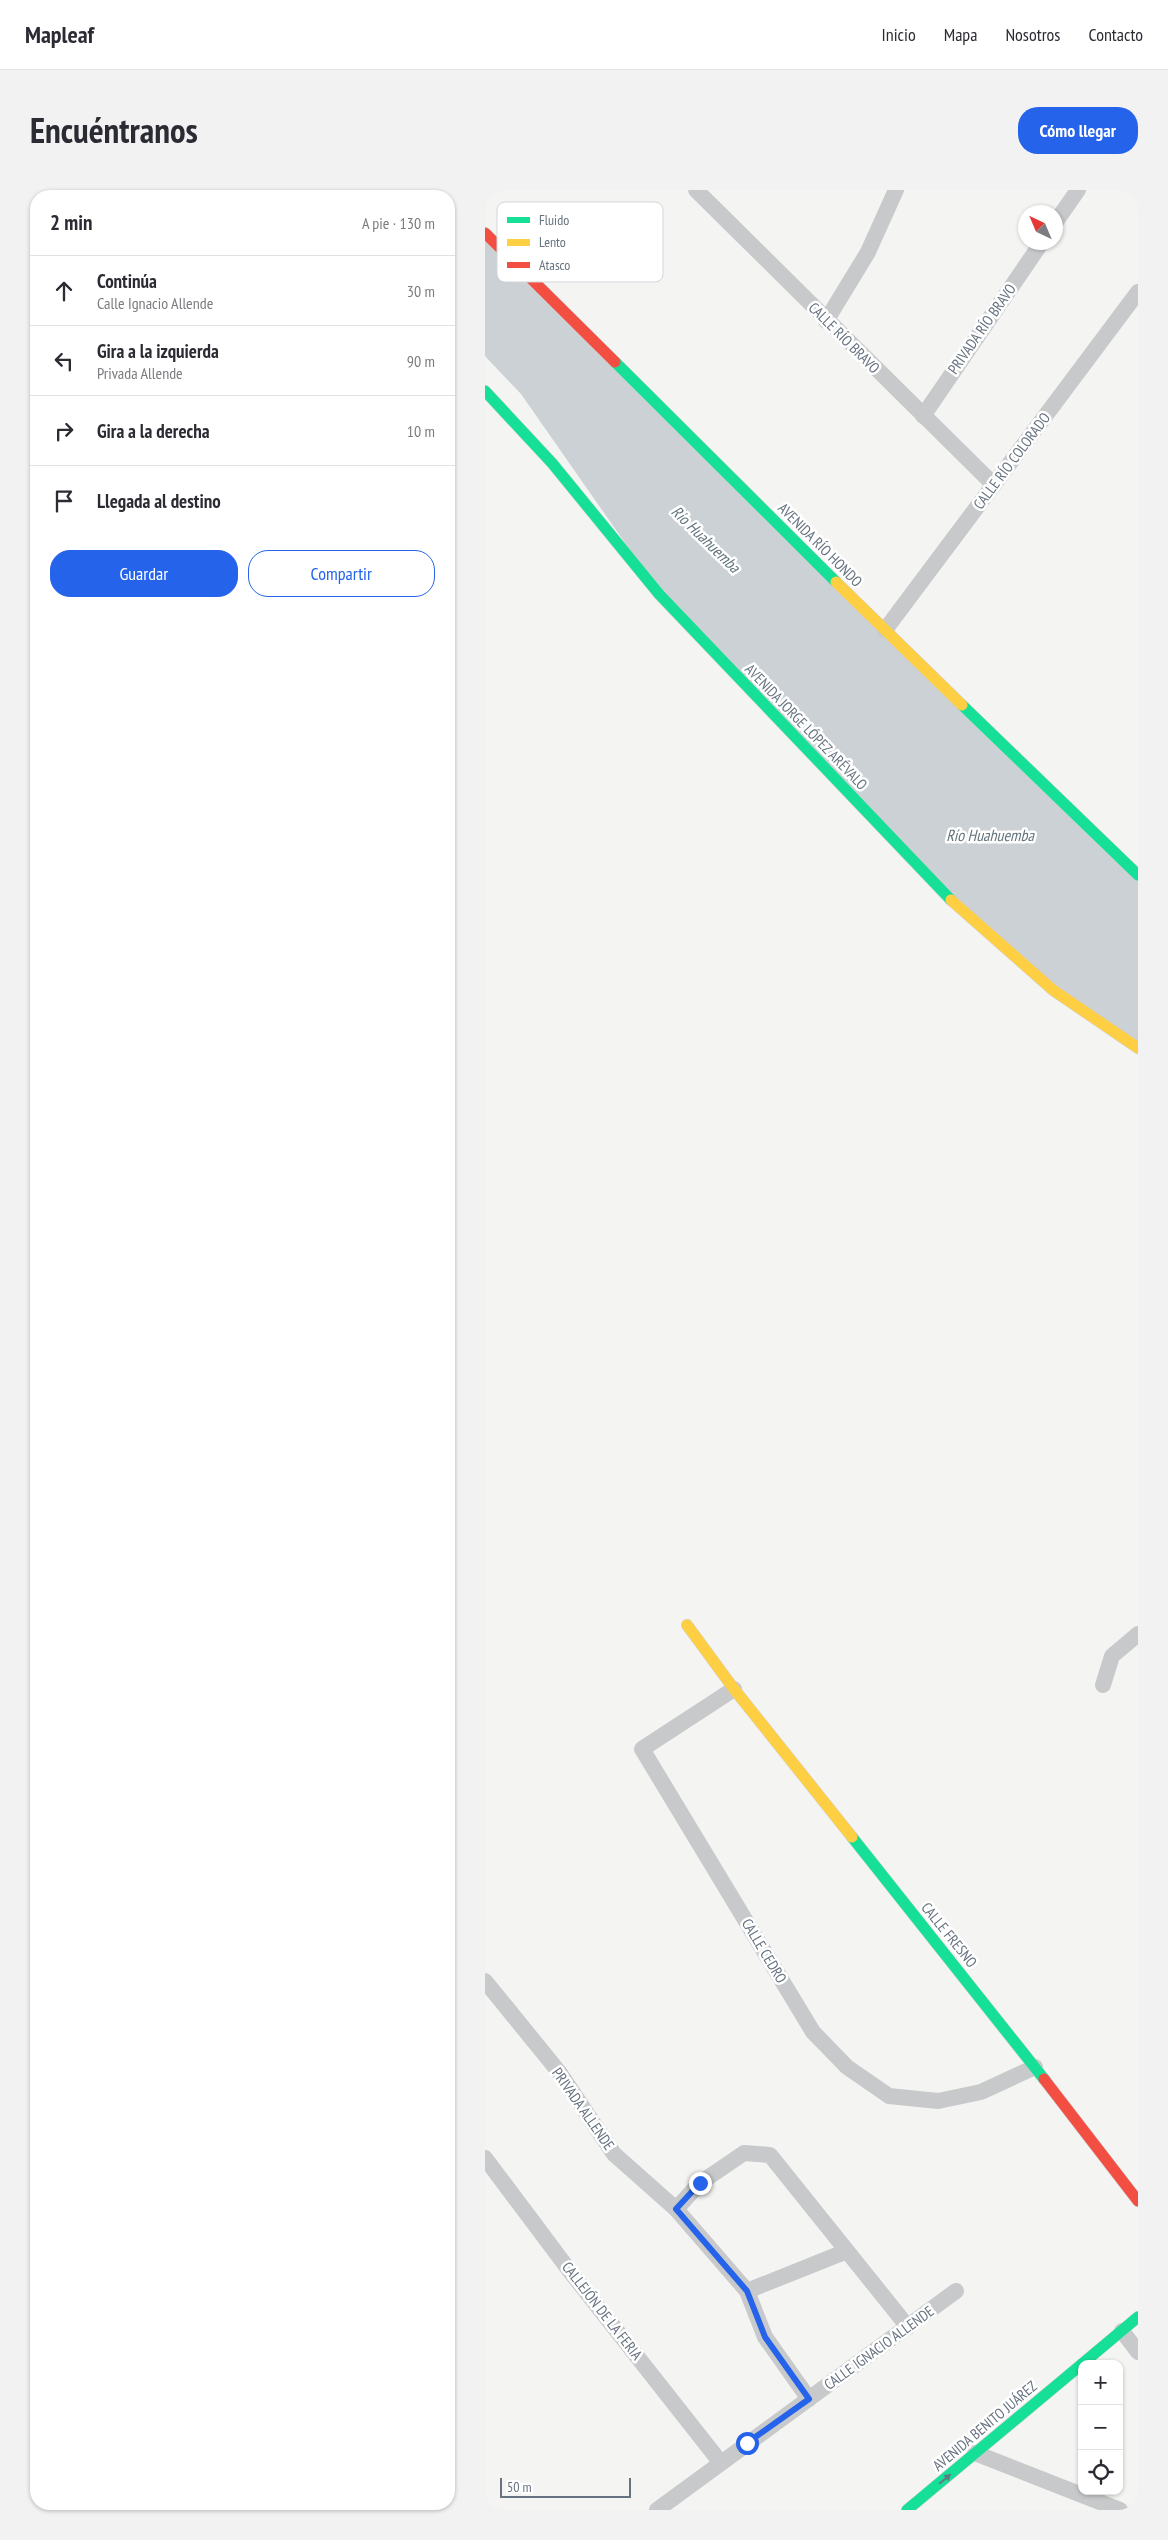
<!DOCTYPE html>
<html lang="es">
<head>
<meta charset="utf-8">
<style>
  :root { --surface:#fff; --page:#f2f2f3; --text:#2b2b33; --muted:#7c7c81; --line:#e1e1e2; --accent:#2563eb }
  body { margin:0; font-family:"PT Sans Narrow",sans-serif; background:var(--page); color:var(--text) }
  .controls { position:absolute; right:15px; bottom:15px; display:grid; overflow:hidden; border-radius:10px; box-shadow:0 1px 4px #0004 }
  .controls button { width:45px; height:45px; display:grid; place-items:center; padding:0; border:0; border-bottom:1px solid var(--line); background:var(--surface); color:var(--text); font:25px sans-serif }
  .compass { position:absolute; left:533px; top:15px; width:45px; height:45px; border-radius:50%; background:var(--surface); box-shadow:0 1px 4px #0004; rotate:316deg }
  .scale { position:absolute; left:15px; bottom:12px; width:131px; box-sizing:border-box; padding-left:5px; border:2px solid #677380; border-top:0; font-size:14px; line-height:18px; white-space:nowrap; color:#677380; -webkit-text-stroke:4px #fff; paint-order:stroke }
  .stop { position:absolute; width:15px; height:15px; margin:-11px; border:4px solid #2563eb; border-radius:50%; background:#fff }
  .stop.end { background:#2563eb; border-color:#fff; box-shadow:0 1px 5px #0008 }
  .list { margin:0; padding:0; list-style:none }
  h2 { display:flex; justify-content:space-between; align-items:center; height:65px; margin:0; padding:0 20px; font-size:21px }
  h2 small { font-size:16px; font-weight:400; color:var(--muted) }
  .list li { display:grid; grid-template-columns:32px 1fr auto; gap:15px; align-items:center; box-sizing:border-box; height:70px; padding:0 20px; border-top:1px solid var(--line) }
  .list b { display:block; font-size:19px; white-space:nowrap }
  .list p { margin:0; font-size:16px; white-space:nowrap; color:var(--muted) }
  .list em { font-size:16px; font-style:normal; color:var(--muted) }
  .actions { display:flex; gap:10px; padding:15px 20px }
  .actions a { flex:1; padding:11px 0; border:1px solid var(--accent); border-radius:20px; text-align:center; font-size:18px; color:var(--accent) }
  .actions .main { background:var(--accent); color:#fff }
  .icon { flex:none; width:28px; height:28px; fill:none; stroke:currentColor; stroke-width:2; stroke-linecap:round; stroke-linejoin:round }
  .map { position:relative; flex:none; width:653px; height:2320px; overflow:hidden; border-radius:20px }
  header { display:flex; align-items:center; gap:30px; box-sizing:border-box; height:70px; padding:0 25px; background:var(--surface); border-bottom:1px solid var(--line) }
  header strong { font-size:24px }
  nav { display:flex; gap:28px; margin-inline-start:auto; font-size:18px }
  .intro { display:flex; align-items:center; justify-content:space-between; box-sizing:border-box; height:120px; padding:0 30px }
  h1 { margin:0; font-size:35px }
  .button { padding:12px 22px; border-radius:20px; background:var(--accent); color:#fff; font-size:18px; font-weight:700 }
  main { display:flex; gap:30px; padding:0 30px }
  aside { flex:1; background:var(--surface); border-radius:20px; box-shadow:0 1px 4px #0004 }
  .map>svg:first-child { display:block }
  .water { fill:#cbd1d4 }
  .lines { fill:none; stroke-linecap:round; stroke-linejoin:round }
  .fast-casing { stroke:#d0d0d1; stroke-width:12 }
  .slow-casing { stroke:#d0d0d1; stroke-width:12 }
  .jam-casing { stroke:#d0d0d1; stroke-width:12 }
  .street { stroke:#c8c9ca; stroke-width:16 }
  .fast { stroke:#16e098; stroke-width:11 }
  .slow { stroke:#ffcf43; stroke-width:11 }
  .jam { stroke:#f24e42; stroke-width:11 }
  .oneway { fill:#637881 }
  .route { stroke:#2563eb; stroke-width:6 }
  .labels { text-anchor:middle; stroke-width:5; stroke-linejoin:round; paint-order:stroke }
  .street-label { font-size:15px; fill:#677380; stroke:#fff }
  .water-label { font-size:16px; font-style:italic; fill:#63747c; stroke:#fff }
  .key { fill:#fff; stroke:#d1d5d9; stroke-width:1 }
  .key-label { font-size:14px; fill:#677380 }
</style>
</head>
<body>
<header>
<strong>Mapleaf</strong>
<nav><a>Inicio</a><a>Mapa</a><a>Nosotros</a><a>Contacto</a></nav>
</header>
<div class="intro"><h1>Encuéntranos</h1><a class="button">Cómo llegar</a></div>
<main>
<aside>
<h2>2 min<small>A pie · 130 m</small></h2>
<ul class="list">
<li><svg class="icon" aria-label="ahead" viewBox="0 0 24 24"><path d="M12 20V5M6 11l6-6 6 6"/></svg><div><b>Continúa</b><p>Calle Ignacio Allende</p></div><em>30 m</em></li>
<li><svg class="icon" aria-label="left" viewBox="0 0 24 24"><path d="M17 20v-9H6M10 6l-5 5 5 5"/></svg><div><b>Gira a la izquierda</b><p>Privada Allende</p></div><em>90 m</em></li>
<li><svg class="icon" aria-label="right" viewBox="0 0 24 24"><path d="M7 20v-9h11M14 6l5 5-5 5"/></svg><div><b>Gira a la derecha</b></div><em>10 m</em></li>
<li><svg class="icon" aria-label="arrive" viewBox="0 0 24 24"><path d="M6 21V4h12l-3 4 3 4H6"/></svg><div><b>Llegada al destino</b></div></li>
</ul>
<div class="actions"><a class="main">Guardar</a><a>Compartir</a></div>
</aside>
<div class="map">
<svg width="653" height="2320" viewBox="0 0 653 2320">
  <rect width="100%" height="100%" fill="#f4f4f3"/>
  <polygon class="water" points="0,48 653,685 653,855 520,758 175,403 36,204 0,166"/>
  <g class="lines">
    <g class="fast-casing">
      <g id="fast">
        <polyline points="130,172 351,392"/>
        <polyline points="0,201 67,273 174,404 466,710"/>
        <polyline points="477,515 653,685"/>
        <polyline points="367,1647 559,1889"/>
        <polyline points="597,2174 653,2127"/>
        <polyline points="422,2320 597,2174"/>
      </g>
    </g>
    <g class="slow-casing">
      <g id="slow">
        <polyline points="351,392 477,515"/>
        <polyline points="466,710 568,800 653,858"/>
        <polyline points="202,1435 249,1499 367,1647"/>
      </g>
    </g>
    <g class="jam-casing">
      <g id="jam">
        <polyline points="0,43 130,172"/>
        <polyline points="559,1889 653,2011"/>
      </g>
    </g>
    <g class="street">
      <polyline points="211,0 509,295"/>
      <polyline points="570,33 593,0"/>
      <polyline points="341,131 383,62 411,0"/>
      <polyline points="438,226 557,52"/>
      <polyline points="400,440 653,102"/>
      <polyline points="618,1495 627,1466 653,1444"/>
      <polyline points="249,1499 157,1559 328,1842 362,1877 404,1906 453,1911 496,1902 550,1877"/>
      <polyline points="0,1791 74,1882 129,1964 191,2019 262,2101 280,2147 324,2209"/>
      <polyline points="0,1968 84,2080 236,2273"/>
      <polyline points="191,2019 215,1993 259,1963 285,1965 423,2137"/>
      <polyline points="262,2101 362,2061"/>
      <polyline points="637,2141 653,2162"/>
      <polyline points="490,2263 635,2320"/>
      <polyline points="172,2320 471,2101"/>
    </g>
    <use href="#fast" class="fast"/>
    <use href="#slow" class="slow"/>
    <use href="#jam" class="jam"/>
  </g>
  <defs><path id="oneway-solid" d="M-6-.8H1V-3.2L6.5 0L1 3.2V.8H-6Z" transform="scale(1.25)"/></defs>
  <use class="oneway" href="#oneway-solid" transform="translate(460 2289) rotate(-40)"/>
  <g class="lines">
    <polyline class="route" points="215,1993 191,2019 262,2101 280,2147 324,2209 262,2253"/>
  </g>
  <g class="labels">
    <g class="street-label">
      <text transform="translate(497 139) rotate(-55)" y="5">PRIVADA RÍO BRAVO</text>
      <text transform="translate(359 148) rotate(45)" y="5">CALLE RÍO BRAVO</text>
      <text transform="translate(527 271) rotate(-53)" y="5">CALLE RÍO COLORADO</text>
      <text transform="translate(335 355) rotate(45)" y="5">AVENIDA RÍO HONDO</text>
      <text transform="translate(321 537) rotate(46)" y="5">AVENIDA JORGE LÓPEZ ARÉVALO</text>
      <text transform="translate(464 1745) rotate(51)" y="5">CALLE FRESNO</text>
      <text transform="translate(279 1761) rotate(59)" y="5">CALLE CEDRO</text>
      <text transform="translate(98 1919) rotate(55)" y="5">PRIVADA ALLENDE</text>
      <text transform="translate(117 2121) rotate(52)" y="5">CALLEJÓN DE LA FERIA</text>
      <text transform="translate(394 2158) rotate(-36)" y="5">CALLE IGNACIO ALLENDE</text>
      <text transform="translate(500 2236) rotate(-40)" y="5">AVENIDA BENITO JUÁREZ</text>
    </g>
    <g class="water-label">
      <text transform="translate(221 349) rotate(44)" y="6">Río Huahuemba</text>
      <text x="505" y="651">Río Huahuemba</text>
    </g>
  </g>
  <rect x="12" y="12" width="166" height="80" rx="8" class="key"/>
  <rect x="22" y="27" width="23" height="6" fill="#16e098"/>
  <rect x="22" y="49" width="23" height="7" fill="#ffcf43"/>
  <rect x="22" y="72" width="23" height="6" fill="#f24e42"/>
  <g class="key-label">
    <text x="54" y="35">Fluido</text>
    <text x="54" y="57">Lento</text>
    <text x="54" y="80">Atasco</text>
  </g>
</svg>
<div class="controls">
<button>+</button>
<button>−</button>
<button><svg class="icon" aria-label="locate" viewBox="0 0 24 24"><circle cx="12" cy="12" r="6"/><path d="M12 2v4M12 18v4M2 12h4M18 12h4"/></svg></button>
</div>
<svg class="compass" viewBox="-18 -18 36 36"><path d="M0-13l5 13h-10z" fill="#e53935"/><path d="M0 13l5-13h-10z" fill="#7c7c81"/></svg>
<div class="scale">50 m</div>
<div class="stop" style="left:262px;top:2253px"></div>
<div class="stop end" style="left:215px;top:1993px"></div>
</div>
</main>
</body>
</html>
